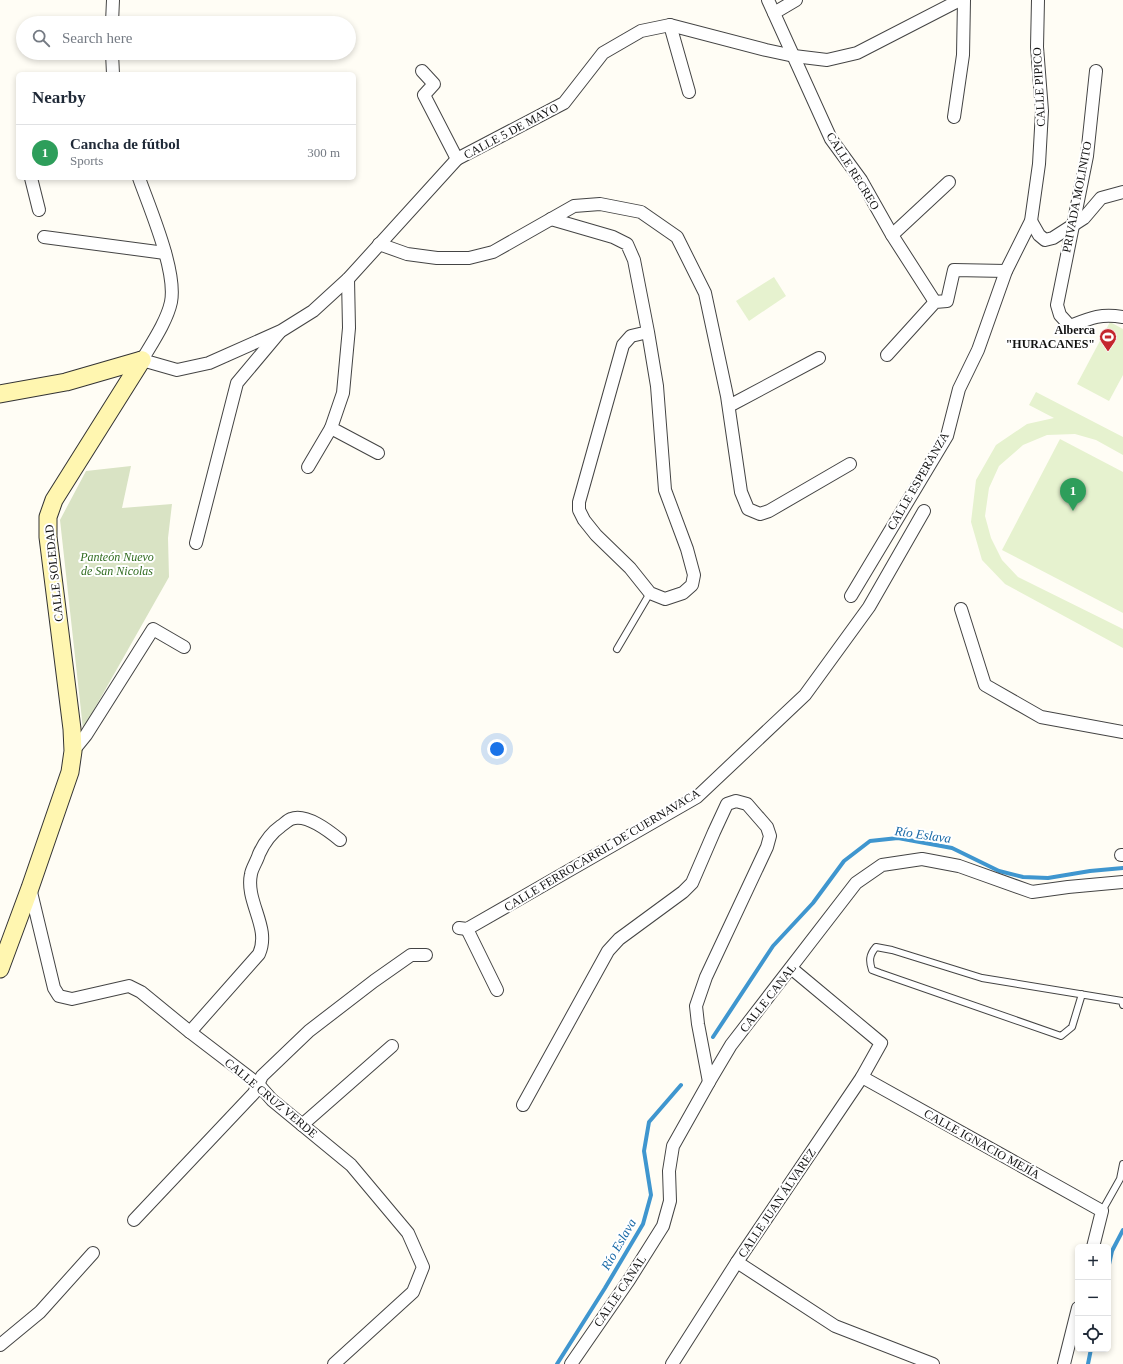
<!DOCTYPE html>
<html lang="en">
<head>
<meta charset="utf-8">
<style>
  :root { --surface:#fff; --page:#f6f6f7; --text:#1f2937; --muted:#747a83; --line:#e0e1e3; --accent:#2563eb }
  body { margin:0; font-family:"Times New Roman",serif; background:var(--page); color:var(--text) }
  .controls { position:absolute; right:12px; bottom:12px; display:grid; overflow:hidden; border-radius:6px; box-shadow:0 2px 6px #0003 }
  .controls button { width:36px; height:36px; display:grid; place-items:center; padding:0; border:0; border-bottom:1px solid var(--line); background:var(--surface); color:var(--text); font:20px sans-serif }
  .you { position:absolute; left:497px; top:749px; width:14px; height:14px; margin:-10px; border:3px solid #fff; border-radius:50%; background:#1a73e8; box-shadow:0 0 0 6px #1a73e833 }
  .badge { display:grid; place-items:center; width:26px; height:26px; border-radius:50%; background:var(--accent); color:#fff; font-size:13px; font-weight:700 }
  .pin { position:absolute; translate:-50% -33px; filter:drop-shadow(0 1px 2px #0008) }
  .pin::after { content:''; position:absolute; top:21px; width:14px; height:12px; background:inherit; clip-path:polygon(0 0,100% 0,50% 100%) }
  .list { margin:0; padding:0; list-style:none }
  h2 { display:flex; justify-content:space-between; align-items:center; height:52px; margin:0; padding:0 16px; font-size:17px }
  h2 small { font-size:13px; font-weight:400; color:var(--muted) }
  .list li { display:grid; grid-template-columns:26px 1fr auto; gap:12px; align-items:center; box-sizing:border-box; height:56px; padding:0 16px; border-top:1px solid var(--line) }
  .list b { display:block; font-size:15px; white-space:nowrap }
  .list p { margin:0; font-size:13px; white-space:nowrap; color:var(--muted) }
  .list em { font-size:13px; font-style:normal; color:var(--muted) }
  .icon { flex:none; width:22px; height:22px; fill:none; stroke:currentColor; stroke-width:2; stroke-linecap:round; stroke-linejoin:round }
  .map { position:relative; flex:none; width:1123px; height:1364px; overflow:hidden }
  .search { position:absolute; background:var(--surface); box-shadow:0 2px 6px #0003; left:16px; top:16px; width:340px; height:44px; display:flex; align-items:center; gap:10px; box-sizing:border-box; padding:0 14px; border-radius:22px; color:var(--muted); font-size:15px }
  .panel { position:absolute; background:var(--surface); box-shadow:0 2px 6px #0003; left:16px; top:72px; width:340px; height:108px; border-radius:6px }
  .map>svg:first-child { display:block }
  .cemetery { fill:#d9e3c4 }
  .pitch { fill:#e6f2cf }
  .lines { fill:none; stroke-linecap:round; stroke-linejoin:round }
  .stream { stroke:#3f96cf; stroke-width:4 }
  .lane-casing { stroke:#444; stroke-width:8 }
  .street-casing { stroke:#444; stroke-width:14 }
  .secondary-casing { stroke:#333; stroke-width:19 }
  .lane { stroke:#fff; stroke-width:6 }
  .street { stroke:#fff; stroke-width:12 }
  .secondary { stroke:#fff6b0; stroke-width:17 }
  .labels { text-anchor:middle; stroke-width:4; stroke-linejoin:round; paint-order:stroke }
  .street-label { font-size:12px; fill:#111; stroke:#fff }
  .poi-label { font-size:12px; font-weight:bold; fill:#111; stroke:#fff; text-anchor:end }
  .park-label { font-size:12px; font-style:italic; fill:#2f6b1f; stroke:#fff }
  .water-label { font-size:13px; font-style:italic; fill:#1768a6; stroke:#fff }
</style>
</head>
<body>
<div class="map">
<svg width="1123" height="1364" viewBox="0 0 1123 1364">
  <rect width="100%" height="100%" fill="#fffdf5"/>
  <polygon class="cemetery" points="131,466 122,508 172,504 168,538 169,577 83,729 60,520 86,471"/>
  <g class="pitch">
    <polygon points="774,277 786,296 749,321 736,301"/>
    <polygon points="1110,322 1123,329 1123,375 1109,401 1077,384"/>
    <polygon points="1036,392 1123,437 1123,455 1096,440 1075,434 1047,435 1023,445 999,466 989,488 985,516 991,538 1002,560 1018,577 1123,629 1123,648 1005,584 982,560 971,522 976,480 996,445 1027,424 1054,418 1029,405"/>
    <polygon points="1060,439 1123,472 1123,613 1002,550"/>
  </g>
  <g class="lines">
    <g class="stream">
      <polyline points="713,1037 773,946 813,903 844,861 870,841 898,838 952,848 999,871 1023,877 1048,878 1090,871 1123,868"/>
      <polyline points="1108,1269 1112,1251 1123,1230"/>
      <polyline points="557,1364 605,1288 643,1224 651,1195 644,1151 649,1122 681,1085"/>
      <polyline points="1088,1364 1091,1349"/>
    </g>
    <g class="lane-casing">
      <g id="lane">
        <polyline points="617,649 650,593"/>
        <path d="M1082 994 1072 1027 1061 1036 880 973 872 970C869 961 869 955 876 947L892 950 982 978 1122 1001 1123 1005"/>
        <polyline points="1102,1211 1120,1179 1123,1164"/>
      </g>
    </g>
    <g class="street-casing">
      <g id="street">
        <polyline points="768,0 831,139 861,180 892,235 935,302"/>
        <polyline points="774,13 796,0"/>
        <polyline points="112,23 113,0"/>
        <polyline points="670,25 689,92"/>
        <polyline points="112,53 113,74"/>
        <polyline points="422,71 434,84 424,95 457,159"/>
        <path d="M1096 71 1087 156 1057 305 1060 315 1070 326C1090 318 1101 313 1123 317"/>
        <polyline points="954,117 963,55 964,0"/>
        <polyline points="31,178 39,210"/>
        <path d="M139 178C150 209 177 271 171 302 167 321 152 343 142 360L177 370 209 363 281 331 313 311 348 279 457 159 564 103 603 53 641 31 670 25 766 50 794 56 827 60 857 53 960 0"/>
        <polyline points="551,219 613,237 627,244 634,260 648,332 657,386 665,490 687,549 694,575 692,585 683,593 665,599 650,593 630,568 596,535 584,520 579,510 579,502 623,345 631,336 648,332"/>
        <polyline points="1031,221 1039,235 1045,240 1053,238 1084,218 1101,198 1123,192"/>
        <polyline points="892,235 949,182"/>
        <polyline points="44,237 165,253"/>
        <polyline points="379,244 407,254 437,258 469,258 493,252 574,206 600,204 641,212 677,237 705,293 727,396 741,492 748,509 760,514 769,511 850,464"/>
        <polyline points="348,279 349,328 343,393 331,428 378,453"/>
        <polyline points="887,355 935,302 947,301 954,270 1006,271"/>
        <polyline points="729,406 819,358"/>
        <polyline points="308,467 331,428"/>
        <polyline points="196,543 237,383 279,333"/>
        <polyline points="851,596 947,436 959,389 978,350 1006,271 1031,221 1039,164 1042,111 1037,47 1038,0"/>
        <polyline points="961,609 985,685 1041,717 1123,732"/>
        <polyline points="73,751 86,735 153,629 184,647"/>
        <polyline points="1121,855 1123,855"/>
        <polyline points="30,888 54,988 59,996 72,999 129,986 141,992 190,1032 258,1084 272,1100 351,1165 408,1233 423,1267 413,1292 334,1364"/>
        <polyline points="459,928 467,929 697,797 805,695 869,607 924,511"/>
        <polyline points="467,929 497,990"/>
        <path d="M190 1032 259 954C271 927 245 902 251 874 252 868 257 861 259 854 264 843 271 833 281 826 284 824 288 820 291 819 306 813 329 831 340 840"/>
        <polyline points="862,1077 1102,1211 1093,1247"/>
        <polyline points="523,1105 608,951 619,939 683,892 692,883 714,832 727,804 736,801 747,804 767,827 770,836 767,847 706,977 696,1006 698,1024 709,1082"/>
        <polyline points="302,1125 392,1046"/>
        <polyline points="134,1220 254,1093 262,1076 309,1031 374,981 411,955 426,955"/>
        <polyline points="737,1262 835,1326 933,1364"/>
        <polyline points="0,1345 40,1312 93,1253"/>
        <polyline points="571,1364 629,1280 663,1226 670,1201 669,1171 673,1146 709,1082 731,1045 856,883 882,865 922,859 959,866 1032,892 1068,887 1123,882"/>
        <polyline points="672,1364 737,1262 862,1077 881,1043 791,968"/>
        <polyline points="1064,1364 1078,1308"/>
      </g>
    </g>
    <g class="secondary-casing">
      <g id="secondary">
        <polyline points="0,394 66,382 142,360"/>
        <polyline points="0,969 30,888 70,772 73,751 72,729 48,537 48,517 54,500 142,360"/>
      </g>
    </g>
    <use href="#lane" class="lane"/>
    <use href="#street" class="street"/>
    <use href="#secondary" class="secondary"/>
  </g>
  <defs>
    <g id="stadium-pin" transform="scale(0.9)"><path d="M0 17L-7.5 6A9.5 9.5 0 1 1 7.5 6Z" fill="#c4262e" stroke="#fff"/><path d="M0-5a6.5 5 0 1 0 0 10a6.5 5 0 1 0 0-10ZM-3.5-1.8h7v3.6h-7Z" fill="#fff"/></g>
  </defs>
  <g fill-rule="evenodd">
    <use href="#stadium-pin" x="1108" y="337"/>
  </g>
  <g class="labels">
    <g class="street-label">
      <text transform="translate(1039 87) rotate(-93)" y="4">CALLE PIPICO</text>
      <text transform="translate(511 131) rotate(-28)" y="4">CALLE 5 DE MAYO</text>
      <text transform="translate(853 171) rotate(58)" y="4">CALLE RECREO</text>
      <text transform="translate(1077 197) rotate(-79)" y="4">PRIVADA MOLINITO</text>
      <text transform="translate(918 481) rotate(-60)" y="4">CALLE ESPERANZA</text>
      <text transform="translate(54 573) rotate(-96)" y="4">CALLE SOLEDAD</text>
      <text transform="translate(602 850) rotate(-31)" y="4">CALLE FERROCARRIL DE CUERNAVACA</text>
      <text transform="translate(768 998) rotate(-52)" y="4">CALLE CANAL</text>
      <text transform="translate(271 1098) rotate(40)" y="4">CALLE CRUZ VERDE</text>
      <text transform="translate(982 1144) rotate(29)" y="4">CALLE IGNACIO MEJÍA</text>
      <text transform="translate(777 1203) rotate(-56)" y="4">CALLE JUAN ÁLVAREZ</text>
      <text transform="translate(620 1291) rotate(-56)" y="4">CALLE CANAL</text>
    </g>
    <g class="poi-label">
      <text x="1095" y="334">Alberca<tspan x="1095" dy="14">"HURACANES"</tspan></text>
    </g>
    <g class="park-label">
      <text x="117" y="561">Panteón Nuevo<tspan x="117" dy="14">de San Nicolas</tspan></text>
    </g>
    <g class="water-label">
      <text transform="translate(923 834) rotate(8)" y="5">Río Eslava</text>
      <text transform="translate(618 1244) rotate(-60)" y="5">Río Eslava</text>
    </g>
  </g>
</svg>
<div class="controls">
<button>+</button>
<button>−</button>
<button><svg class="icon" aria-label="locate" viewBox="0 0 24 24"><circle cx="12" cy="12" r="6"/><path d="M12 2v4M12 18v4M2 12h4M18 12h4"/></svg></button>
</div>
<div class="you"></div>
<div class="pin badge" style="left:1073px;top:511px;background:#2e9e5b">1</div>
<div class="search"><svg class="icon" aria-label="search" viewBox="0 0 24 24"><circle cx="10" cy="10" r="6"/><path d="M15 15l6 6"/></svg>Search here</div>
<section class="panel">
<h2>Nearby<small></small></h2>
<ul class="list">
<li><span class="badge" style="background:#2e9e5b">1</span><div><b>Cancha de fútbol</b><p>Sports</p></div><em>300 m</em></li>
</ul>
</section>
</div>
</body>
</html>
